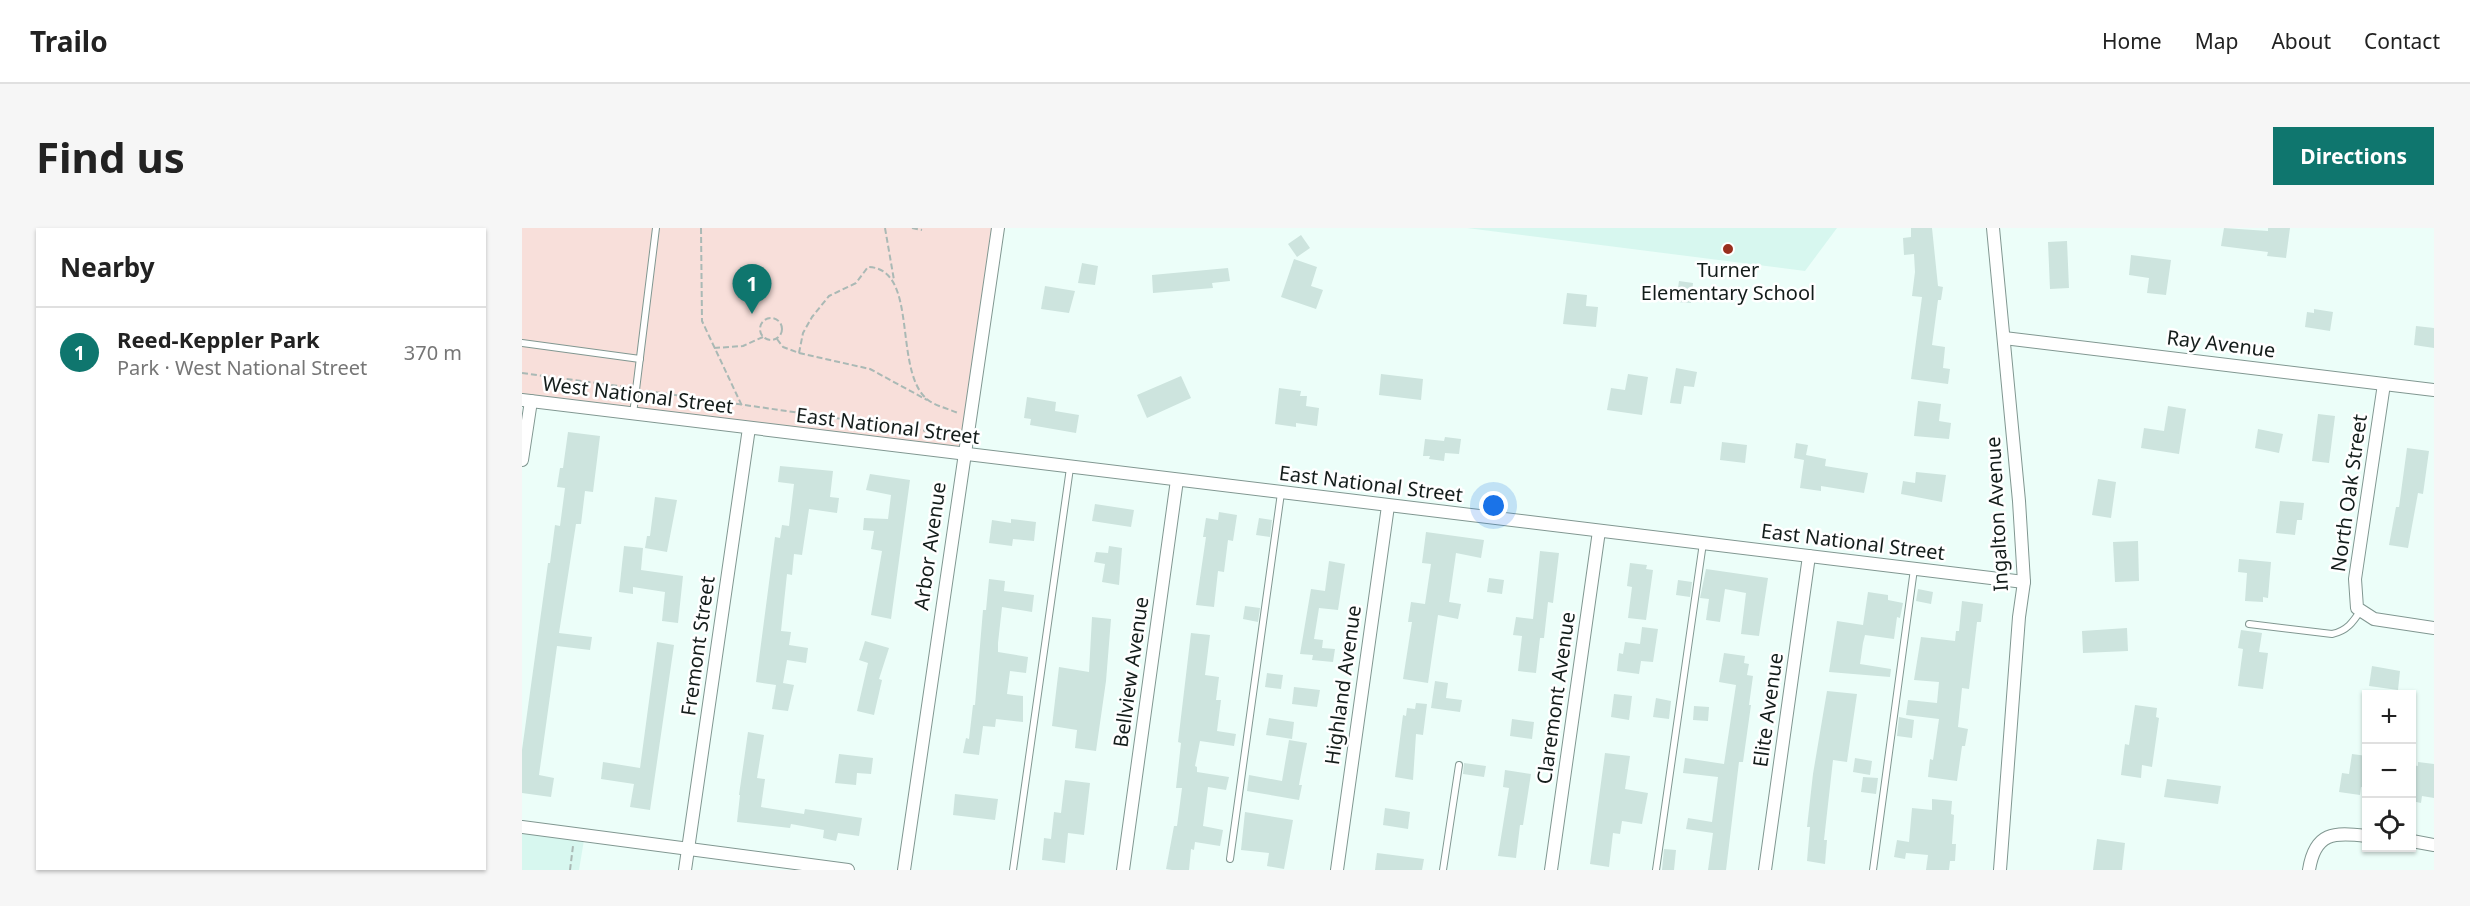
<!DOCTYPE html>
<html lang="en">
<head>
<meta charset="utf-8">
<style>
  :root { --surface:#fff; --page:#f6f6f6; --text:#222; --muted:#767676; --line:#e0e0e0; --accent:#0f766e }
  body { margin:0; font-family:"Noto Sans",sans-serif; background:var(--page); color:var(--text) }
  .controls { position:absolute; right:18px; bottom:18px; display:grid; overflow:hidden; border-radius:0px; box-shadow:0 2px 4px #0004 }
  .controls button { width:54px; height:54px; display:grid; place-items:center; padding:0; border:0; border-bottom:2px solid var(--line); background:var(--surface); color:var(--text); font:30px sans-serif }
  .you { position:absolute; left:972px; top:278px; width:21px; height:21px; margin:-15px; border:4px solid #fff; border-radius:50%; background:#1a73e8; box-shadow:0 0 0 9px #1a73e833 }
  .badge { display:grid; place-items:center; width:39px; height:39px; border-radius:50%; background:var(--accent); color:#fff; font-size:20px; font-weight:700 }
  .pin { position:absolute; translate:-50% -50px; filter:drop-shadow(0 2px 3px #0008) }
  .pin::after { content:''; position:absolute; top:32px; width:21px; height:18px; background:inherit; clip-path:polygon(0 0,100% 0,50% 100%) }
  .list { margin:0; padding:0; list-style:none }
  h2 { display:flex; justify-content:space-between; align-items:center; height:78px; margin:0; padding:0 24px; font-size:26px }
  h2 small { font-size:20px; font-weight:400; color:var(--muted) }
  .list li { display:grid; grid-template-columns:39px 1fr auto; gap:18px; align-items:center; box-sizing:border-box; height:90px; padding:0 24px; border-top:2px solid var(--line) }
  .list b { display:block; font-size:22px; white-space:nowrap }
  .list p { margin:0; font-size:20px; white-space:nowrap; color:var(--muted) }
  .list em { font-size:20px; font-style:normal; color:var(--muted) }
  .icon { flex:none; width:33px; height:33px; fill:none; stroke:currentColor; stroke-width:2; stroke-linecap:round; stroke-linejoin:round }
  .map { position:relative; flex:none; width:1912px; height:642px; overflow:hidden; border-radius:0px }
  header { display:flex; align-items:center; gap:36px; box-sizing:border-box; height:84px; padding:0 30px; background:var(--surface); border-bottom:2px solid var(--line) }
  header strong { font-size:28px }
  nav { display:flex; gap:33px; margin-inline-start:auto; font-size:21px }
  .intro { display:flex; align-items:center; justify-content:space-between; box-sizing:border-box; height:144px; padding:0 36px }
  h1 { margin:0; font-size:42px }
  .button { padding:15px 27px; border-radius:0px; background:var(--accent); color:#fff; font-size:21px; font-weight:700 }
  main { display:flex; gap:36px; padding:0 36px }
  aside { flex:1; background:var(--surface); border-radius:0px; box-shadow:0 2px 4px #0004 }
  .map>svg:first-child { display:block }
  .built { fill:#d7f7ef }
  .green { fill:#f8dfda }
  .building { fill:#cde4de }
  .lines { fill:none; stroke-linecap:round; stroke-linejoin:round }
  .service-casing { stroke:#819791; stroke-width:8 }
  .minor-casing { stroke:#819791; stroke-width:14 }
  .path { stroke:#aab9b5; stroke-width:2; stroke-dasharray:6 3; stroke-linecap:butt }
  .service { stroke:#fff; stroke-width:6 }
  .minor { stroke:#fff; stroke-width:12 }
  .poi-dot { fill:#992f1e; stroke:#fff; stroke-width:2 }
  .labels { text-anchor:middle; stroke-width:5; stroke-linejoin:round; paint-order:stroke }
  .poi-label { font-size:20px; fill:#141d1b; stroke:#fff }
  .street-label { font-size:20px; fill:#141d1b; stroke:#fff }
</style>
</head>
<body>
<header>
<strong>Trailo</strong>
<nav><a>Home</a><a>Map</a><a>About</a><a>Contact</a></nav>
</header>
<div class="intro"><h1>Find us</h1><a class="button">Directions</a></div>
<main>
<aside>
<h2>Nearby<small></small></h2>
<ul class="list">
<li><span class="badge">1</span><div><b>Reed-Keppler Park</b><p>Park · West National Street</p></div><em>370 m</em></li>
</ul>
</aside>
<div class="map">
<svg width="1912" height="642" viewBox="0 0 1912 642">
  <rect width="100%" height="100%" fill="#ecfef9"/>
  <g class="built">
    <polygon points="945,0 1315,0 1283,43"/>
    <polygon points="0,602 62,612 57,642 0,642"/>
  </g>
  <polygon class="green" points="0,0 473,0 441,227 0,172"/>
  <g class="building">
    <polygon points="1389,0 1410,0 1416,58 1421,59 1419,72 1416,72 1410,117 1423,119 1421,140 1428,141 1426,156 1389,151 1400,69 1390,68 1393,44 1392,26 1382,27 1381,10 1389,9"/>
    <polygon points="1702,0 1746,3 1746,0 1768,0 1764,30 1745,28 1746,24 1699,18"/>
    <polygon points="779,7 788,20 775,29 766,16"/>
    <polygon points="1545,13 1547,60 1528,61 1526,14"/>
    <polygon points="1609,27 1649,32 1644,67 1625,65 1627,50 1607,47"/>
    <polygon points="772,31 795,39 789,58 801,62 794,81 759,69"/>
    <polygon points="560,35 576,38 573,57 556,55"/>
    <polygon points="706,40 708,53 690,55 691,60 631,65 630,47"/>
    <polygon points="1157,53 1171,55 1169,75 1154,74"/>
    <polygon points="523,58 553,63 547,85 519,81"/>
    <polygon points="1045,65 1065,67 1064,78 1076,79 1074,99 1041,96"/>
    <polygon points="1792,81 1811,84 1808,103 1783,99 1785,84 1792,85"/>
    <polygon points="1894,98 1912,100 1912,120 1892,117"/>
    <polygon points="1154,140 1175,144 1172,159 1162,158 1159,176 1148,175"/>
    <polygon points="859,146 901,151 899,172 857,167"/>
    <polygon points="1106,146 1126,149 1120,187 1085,182 1089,160 1103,162"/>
    <polygon points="659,148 669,170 625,190 615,167"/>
    <polygon points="757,160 779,163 778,168 785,168 784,178 797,180 795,198 774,195 774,199 753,196"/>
    <polygon points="505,169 534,174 533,183 557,187 554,205 508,197 509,191 502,190"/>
    <polygon points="1396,173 1419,176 1417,193 1429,195 1427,211 1392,208"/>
    <polygon points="1646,178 1664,181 1657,226 1619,220 1622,200 1642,203"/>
    <polygon points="1796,186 1813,188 1807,235 1790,233"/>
    <polygon points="1736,201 1761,206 1757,225 1733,220"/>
    <polygon points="46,204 78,208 71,264 63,263 59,296 54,296 37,405 70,409 68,422 35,418 17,547 32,550 29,569 0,565 0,522 26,335 28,335 33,297 38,298 43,260 35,259 38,240 41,240"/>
    <polygon points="923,209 939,211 937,226 923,225 922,233 907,231 908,228 901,228 903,211 922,213"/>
    <polygon points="1200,214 1225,217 1223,235 1198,232"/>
    <polygon points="1274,215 1286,217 1284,227 1304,231 1303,238 1346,245 1342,265 1299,258 1299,263 1278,260 1282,232 1272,230"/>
    <polygon points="1885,220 1907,223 1901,266 1896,265 1886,320 1867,317 1874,279 1877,279"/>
    <polygon points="258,238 311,243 308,269 317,270 315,285 287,281 280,327 272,326 270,347 265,346 259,403 269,404 267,417 286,420 284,435 265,432 261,455 272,457 266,483 250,481 254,457 234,454 253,309 258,310 260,297 267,298 272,256 256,254"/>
    <polygon points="1394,244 1424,247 1420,274 1379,266 1381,253 1393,255"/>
    <polygon points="348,246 388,252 369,391 349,387 360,323 349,321 352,303 341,302 342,290 366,291 369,267 344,262"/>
    <polygon points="1576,251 1594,254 1589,290 1570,287"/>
    <polygon points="133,269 155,272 145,324 123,320 125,308 128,308"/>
    <polygon points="1758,273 1782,275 1780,292 1775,292 1773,307 1754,305"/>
    <polygon points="573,276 612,282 609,299 570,293"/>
    <polygon points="697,284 715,287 711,313 706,312 702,344 696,343 692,379 674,377 684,309 681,309 684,290 696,292"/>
    <polygon points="737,290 750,292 748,309 734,307"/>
    <polygon points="489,291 514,294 512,313 491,311 490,318 467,315 470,292 489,295"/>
    <polygon points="904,304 962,312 959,330 934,325 927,374 939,376 936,391 916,387 906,455 881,451 890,394 886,394 889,374 903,376 909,336 900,335"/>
    <polygon points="1616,313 1617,353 1593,354 1591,314"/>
    <polygon points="102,318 121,320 119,342 161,348 156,395 140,393 143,364 111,359 111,366 97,364"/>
    <polygon points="587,318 600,320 597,357 580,354 583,336 572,334 574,324 586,325"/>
    <polygon points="1018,323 1037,325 1031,375 1026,374 1022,410 1018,410 1014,445 996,443 1000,408 991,407 994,389 1011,391"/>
    <polygon points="1717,331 1749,334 1746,370 1741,369 1741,374 1723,373 1725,345 1716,344"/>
    <polygon points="807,333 823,336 816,382 797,380 792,411 801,412 800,420 813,421 811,434 790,432 791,427 778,426 789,361 803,363"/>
    <polygon points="1108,335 1125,337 1124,341 1131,342 1124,392 1106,390 1110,359 1105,358"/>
    <polygon points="1184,341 1246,350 1237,408 1219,406 1224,365 1203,361 1198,394 1184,392 1187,371 1178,370"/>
    <polygon points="967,350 982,352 980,366 965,364"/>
    <polygon points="467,351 483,353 482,363 512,367 510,384 480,379 476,415 476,424 506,429 504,445 488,443 485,466 501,468 501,494 474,491 473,499 461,498 457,527 441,525 444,510 447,511 451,477 453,477 461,382 464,382"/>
    <polygon points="1156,352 1170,354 1168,369 1154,367"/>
    <polygon points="1396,361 1411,364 1409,376 1394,373"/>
    <polygon points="1346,364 1366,367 1366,372 1381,375 1378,390 1375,389 1372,411 1343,407 1341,415 1338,436 1369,441 1368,449 1307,444 1315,393 1341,397"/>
    <polygon points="1440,373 1461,376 1459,394 1455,394 1447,461 1440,460 1436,499 1446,501 1443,518 1440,518 1435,553 1406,549 1408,531 1411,532 1417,491 1384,487 1386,472 1415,475 1417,454 1392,452 1399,409 1433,413 1434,403 1437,403"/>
    <polygon points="723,378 738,380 736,394 721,391"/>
    <polygon points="570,389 589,391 584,453 574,523 553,520 555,502 530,498 537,439 567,444"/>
    <polygon points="1120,399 1136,401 1131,434 1119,433 1117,446 1095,443 1097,425 1101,426 1103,414 1118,416"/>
    <polygon points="1605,400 1606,423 1561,425 1560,403"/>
    <polygon points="1719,402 1740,405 1737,424 1746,425 1741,461 1716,458 1721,421 1716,420"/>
    <polygon points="669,405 688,407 683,447 697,449 694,472 699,472 695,503 714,506 712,518 678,513 673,538 675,539 675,544 707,549 704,562 686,559 681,598 701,602 698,618 673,614 672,622 669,621 667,642 650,642 644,641 652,598 655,598 660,560 654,560 659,515 656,514"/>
    <polygon points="343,413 367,420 357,451 360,452 352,487 335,483 346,435 337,432"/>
    <polygon points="135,414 152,417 128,582 108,579 112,556 79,551 81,534 118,540"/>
    <polygon points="1202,425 1223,428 1222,435 1227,436 1225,447 1231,448 1227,477 1229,477 1221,534 1217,534 1204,642 1186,642 1191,605 1164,601 1166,590 1190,594 1196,549 1161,545 1163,530 1202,536 1214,457 1197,454"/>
    <polygon points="1850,438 1878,443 1876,462 1847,458"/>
    <polygon points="745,445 761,447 759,461 743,459"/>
    <polygon points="913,453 926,455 924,470 940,472 938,484 909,480"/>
    <polygon points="772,459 798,462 795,479 770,476"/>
    <polygon points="1305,463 1335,466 1325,534 1311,532 1302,612 1305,612 1303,636 1285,633 1288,599 1285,599 1291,546"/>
    <polygon points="1092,466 1110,468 1107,492 1089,489"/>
    <polygon points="1134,470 1149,473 1147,491 1131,489"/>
    <polygon points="894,475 905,476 901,507 894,506 891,552 873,549 881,487 884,488 885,480 893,481"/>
    <polygon points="1613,477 1635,480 1634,489 1637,490 1630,539 1620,537 1619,550 1599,547 1603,516 1607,517"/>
    <polygon points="1172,478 1187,479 1186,493 1171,492"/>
    <polygon points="1377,489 1392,492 1390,510 1375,508"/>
    <polygon points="747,490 772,494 770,511 744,507"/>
    <polygon points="990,491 1012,494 1010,511 988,508"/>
    <polygon points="226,504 242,507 235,550 243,551 239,579 282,586 283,581 340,590 337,608 316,605 314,613 301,610 302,602 269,596 268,600 215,594 218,567 217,567"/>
    <polygon points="767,512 785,515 777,557 780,557 777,572 725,563 727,547 760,553"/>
    <polygon points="1083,525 1108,528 1103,561 1126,565 1120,596 1100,593 1098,606 1091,605 1087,639 1068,636"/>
    <polygon points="317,526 351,530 349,546 335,545 334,557 313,555"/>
    <polygon points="1830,526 1845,528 1845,560 1839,559 1838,567 1817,564 1820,545 1827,546"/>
    <polygon points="1333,530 1350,533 1348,547 1331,544"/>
    <polygon points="1896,534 1912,536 1912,570 1900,568 1899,575 1890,573 1890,537 1896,538"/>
    <polygon points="942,535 964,538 962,549 941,546"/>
    <polygon points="983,542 1009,546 1001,597 998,597 994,630 976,628 987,560 981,559"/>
    <polygon points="1341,549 1356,550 1354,566 1339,564"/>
    <polygon points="1645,551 1699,558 1696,576 1642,569"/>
    <polygon points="543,552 568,555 562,607 546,605 543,635 520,632 522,610 529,611 532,584 539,585"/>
    <polygon points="433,566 476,571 473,592 431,587"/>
    <polygon points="1410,571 1430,573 1429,586 1432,587 1430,616 1434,616 1433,633 1428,633 1427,642 1404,642 1406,627 1384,625 1383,631 1372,629 1375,612 1387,614 1390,580 1410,582"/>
    <polygon points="863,580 888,584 886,601 861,597"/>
    <polygon points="723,584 771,592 762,641 745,638 747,625 719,622"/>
    <polygon points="1575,611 1603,615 1600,642 1571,642"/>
    <polygon points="1142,621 1154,622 1152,642 1140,642"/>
    <polygon points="855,625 902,631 900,642 853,642"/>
  </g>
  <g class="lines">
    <g class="service-casing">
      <g id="service">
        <polyline points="0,115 118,131"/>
        <polyline points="111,186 134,0"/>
        <path d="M1727 396 1810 406C1825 403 1831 394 1839 382"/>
        <polyline points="708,631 759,265"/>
        <polyline points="491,642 548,240"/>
        <polyline points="921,642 937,537"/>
        <polyline points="1134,642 1181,315"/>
        <polyline points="1351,642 1392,341"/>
      </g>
    </g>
    <g class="minor-casing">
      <g id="minor">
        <polyline points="1471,0 1497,273 1502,354 1497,389 1478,642"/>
        <polyline points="1482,110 1912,162"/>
        <polyline points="1862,156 1833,351 1835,380 1852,391 1912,400"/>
        <polyline points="0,172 1502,354"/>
        <polyline points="0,232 9,173"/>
        <polyline points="0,599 326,642"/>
        <polyline points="1890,613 1912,617"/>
        <polyline points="163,642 227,200"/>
        <polyline points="382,642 476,0"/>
        <polyline points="601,642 655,252"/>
        <polyline points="815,642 866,278"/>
        <polyline points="1029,642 1077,303"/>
        <polyline points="1243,642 1287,328"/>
        <path d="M1787 642C1793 604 1812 604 1844 608"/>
      </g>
    </g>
    <g class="path">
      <polyline points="179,0 180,93 221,180"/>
      <polyline points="363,0 372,52"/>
      <polyline points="390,0 400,2"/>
      <circle cx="249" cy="101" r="11"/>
      <path d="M255 111 261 119 277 125 281 105 290 89 307 68 334 55 346 39C398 40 370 144 406 172 414 178 427 181 436 185"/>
      <polyline points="192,120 221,118 241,109"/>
      <polyline points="277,125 348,141 405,172"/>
      <polyline points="0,145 104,159"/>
      <polyline points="125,163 432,207"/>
      <polyline points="48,642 51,618"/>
    </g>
    <use href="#service" class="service"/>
    <use href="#minor" class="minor"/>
  </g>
  <circle class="poi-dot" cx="1206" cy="21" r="6"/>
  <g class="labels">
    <g class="poi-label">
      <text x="1206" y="49">Turner<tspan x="1206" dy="23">Elementary School</tspan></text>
    </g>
    <g class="street-label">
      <text transform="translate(1699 116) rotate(7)" y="7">Ray Avenue</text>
      <text transform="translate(116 167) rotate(7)" y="7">West National Street</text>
      <text transform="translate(366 198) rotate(7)" y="7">East National Street</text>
      <text transform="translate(849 256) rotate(7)" y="7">East National Street</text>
      <text transform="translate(1827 265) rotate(-82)" y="7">North Oak Street</text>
      <text transform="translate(1475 286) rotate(-93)" y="7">Ingalton Avenue</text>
      <text transform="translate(1331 314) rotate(7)" y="7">East National Street</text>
      <text transform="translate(408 318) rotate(-82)" y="7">Arbor Avenue</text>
      <text transform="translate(176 418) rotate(-82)" y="7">Fremont Street</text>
      <text transform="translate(609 444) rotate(-82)" y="7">Bellview Avenue</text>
      <text transform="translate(821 457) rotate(-82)" y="7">Highland Avenue</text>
      <text transform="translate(1034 470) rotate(-82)" y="7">Claremont Avenue</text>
      <text transform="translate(1246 482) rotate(-82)" y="7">Elite Avenue</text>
    </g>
  </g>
</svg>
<div class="controls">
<button>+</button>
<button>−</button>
<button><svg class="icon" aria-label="locate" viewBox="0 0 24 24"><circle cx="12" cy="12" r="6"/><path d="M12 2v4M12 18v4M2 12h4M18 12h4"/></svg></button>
</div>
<div class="you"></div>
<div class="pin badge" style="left:230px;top:86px">1</div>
</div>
</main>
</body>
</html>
